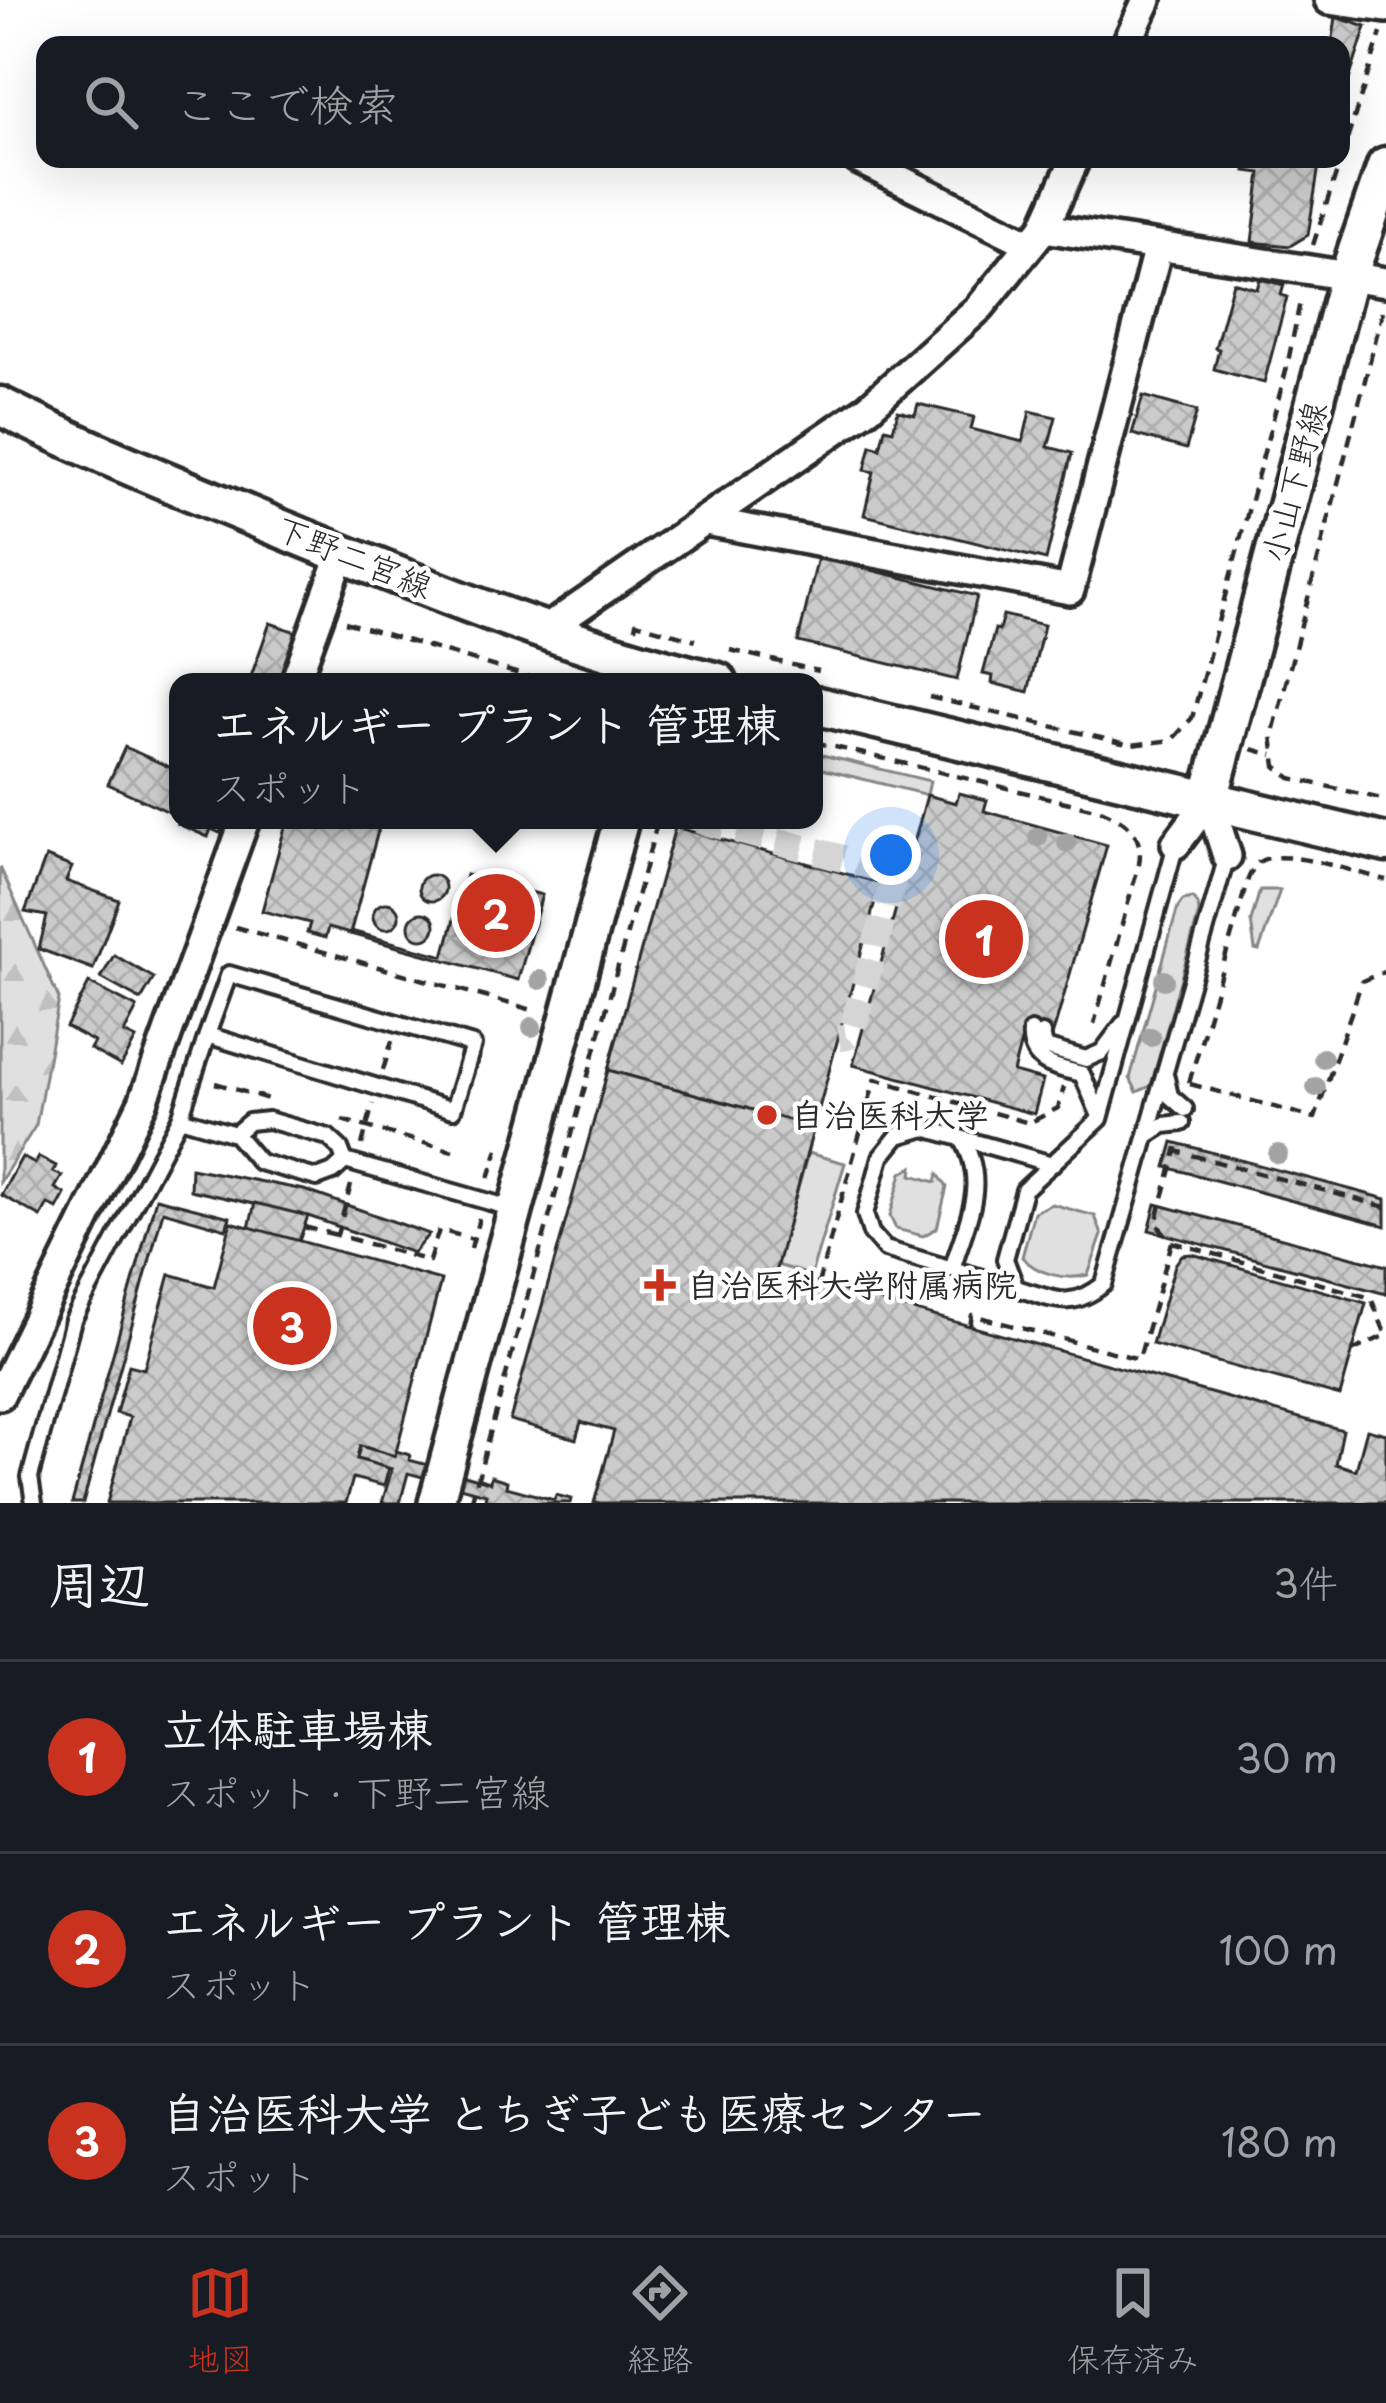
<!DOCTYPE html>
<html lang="ja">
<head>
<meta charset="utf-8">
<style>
  :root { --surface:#171b24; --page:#242831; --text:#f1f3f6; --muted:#9ea1a6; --line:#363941; --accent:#c8321e }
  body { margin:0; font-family:"Playpen Sans","Klee One",sans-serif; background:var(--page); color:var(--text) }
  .you { position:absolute; left:891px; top:855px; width:42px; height:42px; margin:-30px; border:9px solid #fff; border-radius:50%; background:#1a73e8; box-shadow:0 0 0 18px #1a73e833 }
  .badge { display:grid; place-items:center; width:78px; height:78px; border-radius:50%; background:var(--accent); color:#fff; font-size:39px; font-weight:700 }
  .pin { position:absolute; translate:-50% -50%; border:6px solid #fff; box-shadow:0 3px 12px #0006 }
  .popup { position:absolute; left:169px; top:673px; width:654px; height:156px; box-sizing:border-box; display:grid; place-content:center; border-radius:24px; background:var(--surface); filter:drop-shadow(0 3px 9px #0005); font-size:39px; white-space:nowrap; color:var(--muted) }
  .popup b { font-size:45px; color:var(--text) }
  .popup::after { content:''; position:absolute; left:50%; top:100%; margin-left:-24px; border:24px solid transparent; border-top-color:var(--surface) }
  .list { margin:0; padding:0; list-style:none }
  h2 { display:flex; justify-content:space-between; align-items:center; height:156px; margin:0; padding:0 48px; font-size:51px }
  h2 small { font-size:39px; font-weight:400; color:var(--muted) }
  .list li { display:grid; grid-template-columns:78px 1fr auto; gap:36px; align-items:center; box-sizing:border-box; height:192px; padding:0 48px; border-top:3px solid var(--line) }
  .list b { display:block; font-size:45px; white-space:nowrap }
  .list p { margin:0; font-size:39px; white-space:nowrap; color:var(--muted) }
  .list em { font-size:39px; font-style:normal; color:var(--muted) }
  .icon { flex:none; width:66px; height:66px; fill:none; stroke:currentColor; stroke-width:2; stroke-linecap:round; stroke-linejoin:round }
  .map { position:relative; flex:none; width:1386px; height:1503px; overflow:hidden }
  .search { position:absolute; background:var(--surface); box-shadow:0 12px 48px #0002; left:36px; right:36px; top:36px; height:132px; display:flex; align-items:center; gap:30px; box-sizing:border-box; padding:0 42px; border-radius:24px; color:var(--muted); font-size:45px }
  .sheet { height:732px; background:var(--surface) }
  nav { display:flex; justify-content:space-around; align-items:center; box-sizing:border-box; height:168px; border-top:3px solid var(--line); background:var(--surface); font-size:33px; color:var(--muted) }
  nav a { display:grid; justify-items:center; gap:6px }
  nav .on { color:var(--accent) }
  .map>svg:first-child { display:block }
  .green { fill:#e0e0e0; stroke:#868686; stroke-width:3 }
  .forest { fill:url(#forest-firs); stroke:#868686; stroke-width:3 }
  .building { fill:url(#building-cross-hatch); stroke:#2b2b2b; stroke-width:3 }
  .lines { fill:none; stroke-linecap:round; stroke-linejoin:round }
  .minor-tunnel { stroke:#d5d5d5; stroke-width:27; stroke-dasharray:27 14; stroke-linecap:butt }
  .service-casing { stroke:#2b2b2b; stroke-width:22 }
  .minor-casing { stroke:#2b2b2b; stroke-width:36 }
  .tertiary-casing { stroke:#2b2b2b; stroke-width:42 }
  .secondary-casing { stroke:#2b2b2b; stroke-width:45 }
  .path { stroke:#2b2b2b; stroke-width:4.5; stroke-dasharray:12 9; stroke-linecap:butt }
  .service { stroke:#fff; stroke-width:14 }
  .minor { stroke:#fff; stroke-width:27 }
  .tertiary { stroke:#fff; stroke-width:33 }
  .secondary { stroke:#fff; stroke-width:36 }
  .tree { fill:#a3a3a3 }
  .poi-dot { fill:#c8321e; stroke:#fff; stroke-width:4.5 }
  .labels { text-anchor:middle; stroke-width:9; stroke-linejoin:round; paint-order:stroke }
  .street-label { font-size:33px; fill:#2b2b2b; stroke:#fff }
  .poi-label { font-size:33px; font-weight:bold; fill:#2b2b2b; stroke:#fff; text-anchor:start }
</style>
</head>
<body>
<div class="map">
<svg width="1386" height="1503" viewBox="0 0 1386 1503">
  <defs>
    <pattern id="forest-firs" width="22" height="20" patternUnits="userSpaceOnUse" patternTransform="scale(3)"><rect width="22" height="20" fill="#e0e0e0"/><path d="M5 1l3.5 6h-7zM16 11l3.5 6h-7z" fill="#c0c0c0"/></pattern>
    <pattern id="building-cross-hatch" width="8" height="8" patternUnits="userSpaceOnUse" patternTransform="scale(3)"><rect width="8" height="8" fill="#cbcbcb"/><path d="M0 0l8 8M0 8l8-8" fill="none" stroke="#aeaeae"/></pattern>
  </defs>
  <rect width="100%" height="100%" fill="#fff"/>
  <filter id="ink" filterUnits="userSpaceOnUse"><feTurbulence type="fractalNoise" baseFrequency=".00833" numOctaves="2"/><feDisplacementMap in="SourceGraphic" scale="24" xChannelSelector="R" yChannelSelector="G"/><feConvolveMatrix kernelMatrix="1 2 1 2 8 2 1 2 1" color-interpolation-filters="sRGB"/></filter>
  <g filter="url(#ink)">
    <g class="green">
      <polygon points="814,753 930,781 927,795 814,767"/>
      <polygon points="1260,890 1280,890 1259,951 1255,950 1251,921"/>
      <polygon points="1192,898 1198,905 1199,913 1151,1086 1137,1092 1130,1078 1178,907 1183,900"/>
      <polygon points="808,1153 845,1163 811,1275 776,1265"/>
      <polygon points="913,1167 912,1175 936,1182 938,1174 947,1187 937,1228 923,1236 896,1229 890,1216 902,1173"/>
      <path d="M1052 1204 1095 1216 1102 1235 1088 1275C1066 1281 1037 1274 1022 1257L1034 1212Z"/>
    </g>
    <polygon class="forest" points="0,867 59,999 36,1125 0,1182"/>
    <g class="building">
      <polygon points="1336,17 1366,27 1347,86 1341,84 1341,45 1332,45"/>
      <polygon points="1248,159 1320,159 1308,235 1290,246 1252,242 1261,173 1246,171"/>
      <polygon points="1260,279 1284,285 1281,295 1287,297 1264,383 1214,369 1219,349 1215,348 1233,282 1257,289"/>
      <polygon points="1143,396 1197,411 1186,449 1132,434"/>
      <polygon points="918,404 974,417 971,429 1023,442 1030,411 1056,417 1048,447 1072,453 1046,560 864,515 874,472 865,470 871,445 880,448 885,428 893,430 898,411 915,415"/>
      <polygon points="818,557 977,596 957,680 798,642"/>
      <polygon points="1003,615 1044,625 1028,692 992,683 993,676 983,674 995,629 999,630"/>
      <polygon points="270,623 302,634 280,682 249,682"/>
      <polygon points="125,747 178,771 178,816 108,784"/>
      <polygon points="959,793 987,800 984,811 1107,845 1052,1037 1024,1030 1013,1072 1043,1080 1034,1114 853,1065 927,795 956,803"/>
      <polygon points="180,820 226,820 220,833 211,829 208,837 178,824"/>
      <polygon points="287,820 381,820 350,934 328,928 325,938 307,933 310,923 262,911"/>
      <polygon points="675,827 880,883 814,1127 608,1070"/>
      <polygon points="46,857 72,867 66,881 119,900 93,969 39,949 47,916 25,912"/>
      <circle cx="432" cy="888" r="13"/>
      <polygon points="466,875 542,895 518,980 350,934 351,931 444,956"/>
      <circle cx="386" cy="916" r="13"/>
      <circle cx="422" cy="926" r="13"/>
      <polygon points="114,955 154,978 141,1000 101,978"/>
      <polygon points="89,983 137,1008 124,1033 136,1039 121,1066 90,1049 94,1042 66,1027"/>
      <polygon points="608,1070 814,1127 769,1295 781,1299 787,1275 1343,1430 1336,1464 1356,1470 1367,1429 1386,1434 1386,1503 594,1503 614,1431 581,1422 576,1439 510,1420"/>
      <polygon points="1173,1142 1386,1199 1386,1226 1166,1167"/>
      <polygon points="22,1157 35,1164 39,1157 56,1166 53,1172 62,1176 55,1188 65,1194 57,1209 48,1204 41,1217 1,1195"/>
      <polygon points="191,1168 304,1190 429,1234 413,1253 308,1216 190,1190"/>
      <polygon points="156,1198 230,1217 226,1229 163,1211 83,1503 72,1503"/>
      <polygon points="255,1203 308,1216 299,1241 249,1228"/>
      <polygon points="1156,1204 1386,1266 1386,1294 1149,1230"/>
      <polygon points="231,1222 441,1280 395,1456 360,1446 357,1459 389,1468 384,1486 353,1478 346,1503 107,1503 130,1417 116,1413 129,1365 144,1369 170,1274 214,1287"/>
      <polygon points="1192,1254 1366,1303 1340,1396 1152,1344 1175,1265 1182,1255"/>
      <polygon points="360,1446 395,1456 396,1451 410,1455 409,1460 490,1482 491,1476 507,1481 506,1487 554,1500 556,1495 571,1499 570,1503 500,1503 485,1499 486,1494 408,1473 400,1503 382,1503 392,1469 357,1459"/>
    </g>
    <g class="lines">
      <polyline class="minor-tunnel" points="698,820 882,869 892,884 852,1030 846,1037 839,1038"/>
      <g class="service-casing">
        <g id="service">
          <path d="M1176 844 1100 1119 1024 1190 1005 1259 1016 1288C1055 1299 1070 1311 1104 1284L1227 856"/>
          <path d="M1031 1031C1028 1064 1055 1067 1082 1074L1099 1114"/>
          <polyline points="1042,1034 1045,1047 1086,1059 1102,1052 1123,1024"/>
          <polyline points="1166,1078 1170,1096 1185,1109"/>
          <polyline points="180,1118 207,1035 453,1110 473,1045 229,974 207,1035"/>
          <polyline points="235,1134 249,1122 268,1120 328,1137 340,1148 345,1161"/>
          <polyline points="1148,1135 1164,1125 1182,1123"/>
          <path d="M952 1269C966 1222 989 1185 962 1139"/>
          <polyline points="1016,1288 885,1249 871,1233 865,1214 881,1157 898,1136 925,1128 1052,1164"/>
          <polyline points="34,1503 30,1477 73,1320 180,1118 235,1134 259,1162 317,1178 333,1172 345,1161 514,1209"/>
        </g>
      </g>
      <g class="minor-casing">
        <g id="minor">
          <polyline points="1329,0 1386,8"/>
          <polyline points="1126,45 1147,0"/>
          <polyline points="858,159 1029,243"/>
          <polyline points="1044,228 1386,282"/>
          <polyline points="706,521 1070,590 1158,247"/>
          <polyline points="544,631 868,408 980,307 1044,228 1075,159"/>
          <polyline points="295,682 342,553"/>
          <polyline points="1209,800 1227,856"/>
          <polyline points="1176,844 1209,800"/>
          <polyline points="0,1395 143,1102 245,820"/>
        </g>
      </g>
      <g class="tertiary-casing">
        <polyline id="tertiary" points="436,1503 621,820"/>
      </g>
      <g class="secondary-casing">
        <g id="secondary">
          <path d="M0 406C90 452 184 488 277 527 421 586 567 646 718 682"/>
          <polyline points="814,705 1386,843"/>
          <polyline points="1209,800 1348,277 1386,166"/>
        </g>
      </g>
      <g class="path">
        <polyline points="1341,159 1381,33"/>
        <polyline points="1313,245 1341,159"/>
        <polyline points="1383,311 1272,736 1276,766 1291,778 1386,800"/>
        <polyline points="345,622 546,682"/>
        <polyline points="635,628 636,623 696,640"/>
        <polyline points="730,650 818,671"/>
        <polyline points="929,697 1131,745 1172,740 1192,718 1287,367 1301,297"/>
        <path d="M814 742 1103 811C1128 822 1144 835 1139 864L1094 1024"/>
        <polyline points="1252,749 1273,755"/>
        <polyline points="235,927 536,1011"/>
        <polyline points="383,1070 392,1041"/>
        <polyline points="215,1083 268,1099"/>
        <path d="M1189 1083 1248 879C1250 874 1255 865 1259 862 1280 846 1361 874 1386 880"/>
        <polyline points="1190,1084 1315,1118 1362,981 1386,971"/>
        <polyline points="342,1120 453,1151"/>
        <polyline points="362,1145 373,1104"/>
        <polyline points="1177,1147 1176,1151 1386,1207"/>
        <polyline points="489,1178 498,1149"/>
        <polyline points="351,1185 337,1235 429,1261 439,1230 473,1239"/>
        <polyline points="304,1227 337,1235"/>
        <polyline points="1172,1242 1371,1298 1386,1335"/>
        <polyline points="471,1248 479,1218"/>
        <polyline points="818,1284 875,1079 1029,1123 1058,1108 1064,1087"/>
        <polyline points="970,1326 972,1315 1139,1359 1172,1242 1156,1223 1176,1151"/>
        <polyline points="1352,1351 1386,1335"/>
        <polyline points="471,1503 658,820"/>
      </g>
      <use href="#service" class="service"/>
      <use href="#minor" class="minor"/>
      <use href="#tertiary" class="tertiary"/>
      <use href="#secondary" class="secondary"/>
    </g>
    <g class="tree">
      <circle cx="1038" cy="837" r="10"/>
      <circle cx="1067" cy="843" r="10"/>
      <circle cx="540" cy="980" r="10"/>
      <circle cx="1164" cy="980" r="10"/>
      <circle cx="532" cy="1027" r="10"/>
      <circle cx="1151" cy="1037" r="10"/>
      <circle cx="1323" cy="1058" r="10"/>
      <circle cx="1316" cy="1087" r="10"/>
      <circle cx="1278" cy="1154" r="10"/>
    </g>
  </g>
  <g class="poi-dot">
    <circle cx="767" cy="1115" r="12"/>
    <path d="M654 1267h12v12h12v12h-12v12h-12v-12h-12v-12h12z"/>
  </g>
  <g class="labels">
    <g class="street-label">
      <text transform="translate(1294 482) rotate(-75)" y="12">小山下野線</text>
      <text transform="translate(354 557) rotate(22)" y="12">下野二宮線</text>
    </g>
    <g class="poi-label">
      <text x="791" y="1127">自治医科大学</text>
      <text x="687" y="1297">自治医科大学附属病院</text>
    </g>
  </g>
</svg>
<div class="you"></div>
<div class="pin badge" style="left:984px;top:939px">1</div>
<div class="pin badge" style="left:496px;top:913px">2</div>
<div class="popup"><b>エネルギー プラント 管理棟</b>スポット</div>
<div class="pin badge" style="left:292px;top:1326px">3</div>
<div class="search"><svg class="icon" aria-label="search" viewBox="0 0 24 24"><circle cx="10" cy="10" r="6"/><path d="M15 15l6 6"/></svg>ここで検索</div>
</div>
<section class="sheet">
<h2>周辺<small>3件</small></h2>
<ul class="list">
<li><span class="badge">1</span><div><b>立体駐車場棟</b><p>スポット · 下野二宮線</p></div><em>30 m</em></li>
<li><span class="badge">2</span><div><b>エネルギー プラント 管理棟</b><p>スポット</p></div><em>100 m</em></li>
<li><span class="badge">3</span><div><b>自治医科大学 とちぎ子ども医療センター</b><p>スポット</p></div><em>180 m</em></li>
</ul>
</section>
<nav>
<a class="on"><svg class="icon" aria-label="map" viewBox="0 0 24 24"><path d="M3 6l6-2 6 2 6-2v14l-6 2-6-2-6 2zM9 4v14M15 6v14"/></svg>地図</a>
<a><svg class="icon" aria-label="directions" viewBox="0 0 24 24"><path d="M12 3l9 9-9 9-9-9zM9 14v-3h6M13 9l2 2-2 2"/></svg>経路</a>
<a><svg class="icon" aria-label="saved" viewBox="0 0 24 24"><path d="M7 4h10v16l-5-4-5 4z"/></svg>保存済み</a>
</nav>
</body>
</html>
